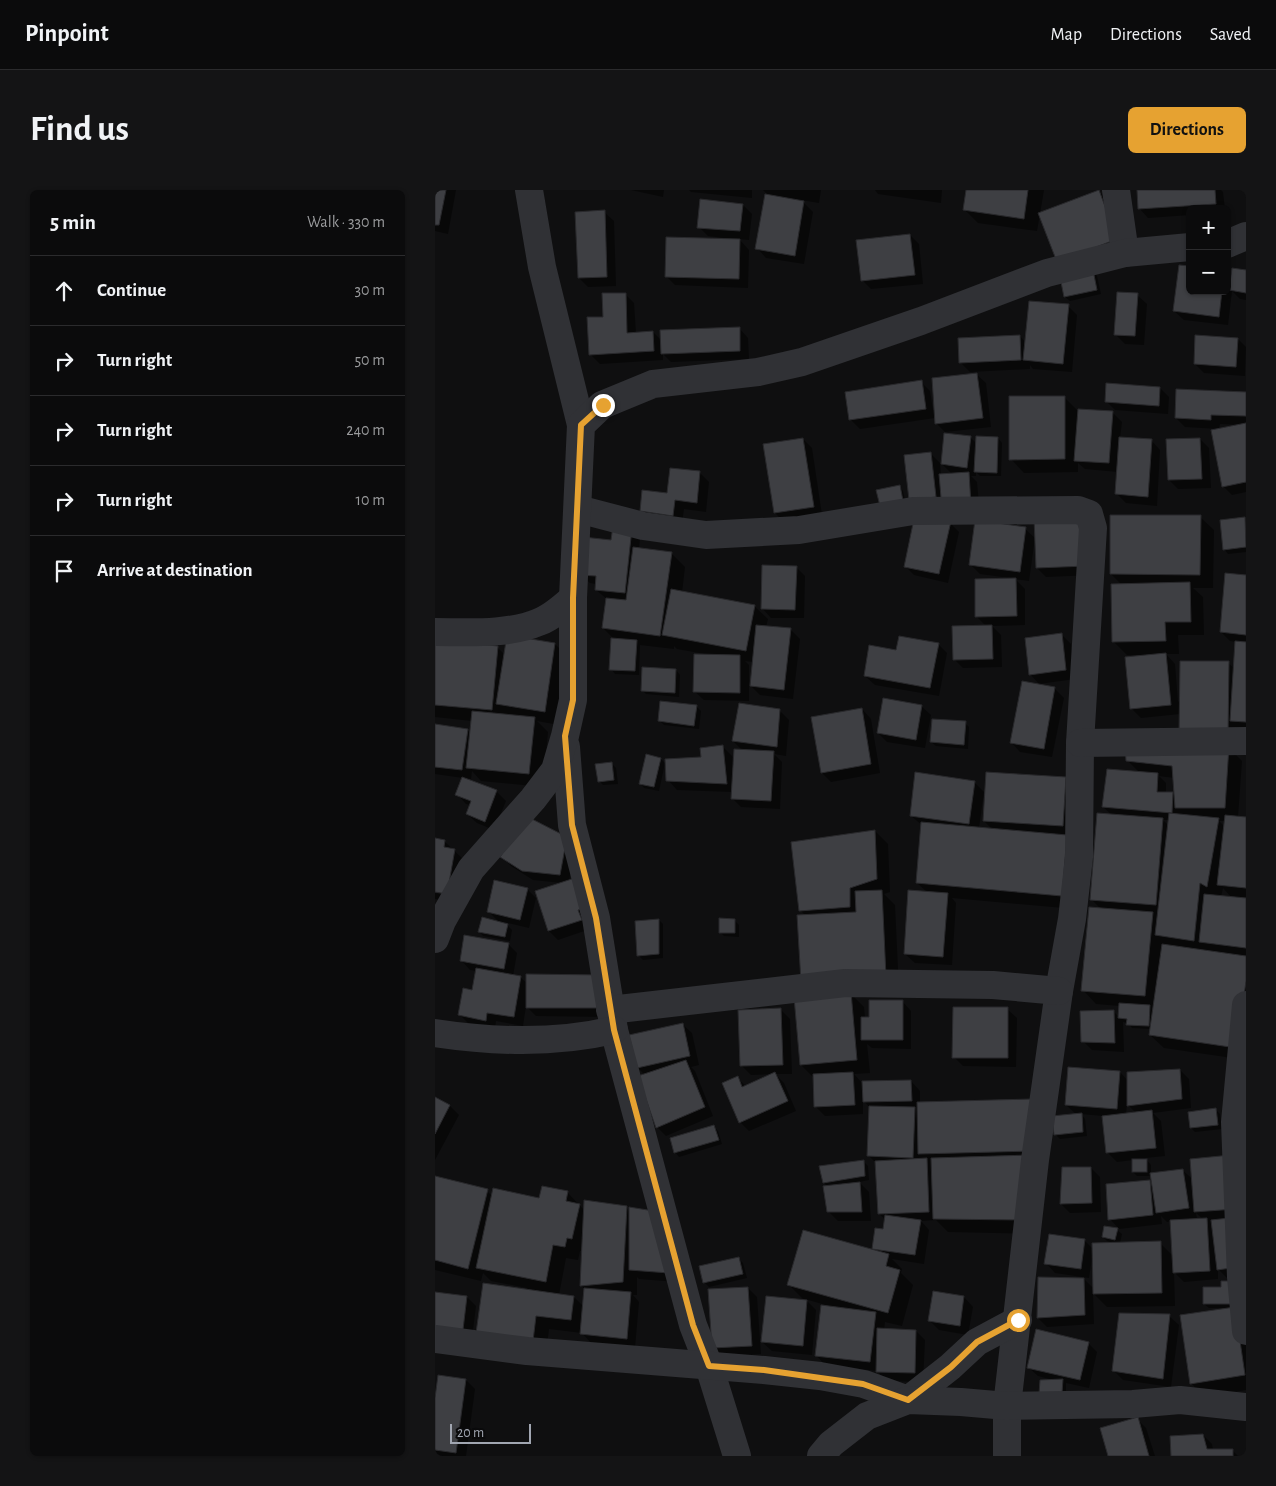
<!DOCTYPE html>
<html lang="en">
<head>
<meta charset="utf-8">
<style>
  :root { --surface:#0b0b0c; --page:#141415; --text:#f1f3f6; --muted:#9a9b9d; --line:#2b2b2d; --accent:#e6a231 }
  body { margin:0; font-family:"Alegreya Sans",sans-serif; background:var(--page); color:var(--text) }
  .controls { position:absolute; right:15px; top:15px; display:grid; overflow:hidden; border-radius:8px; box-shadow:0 1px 4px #0004 }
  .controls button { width:45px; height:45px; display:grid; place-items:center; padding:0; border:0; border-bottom:1px solid var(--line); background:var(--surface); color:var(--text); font:25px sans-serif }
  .scale { position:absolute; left:15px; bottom:12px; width:81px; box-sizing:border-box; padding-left:5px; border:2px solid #a1a6b1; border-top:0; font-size:14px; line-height:18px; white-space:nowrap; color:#a1a6b1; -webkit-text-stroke:4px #0a0a0b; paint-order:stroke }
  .stop { position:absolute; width:15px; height:15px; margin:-11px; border:4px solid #e6a231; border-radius:50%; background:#fff }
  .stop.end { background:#e6a231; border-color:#fff; box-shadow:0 1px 5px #0008 }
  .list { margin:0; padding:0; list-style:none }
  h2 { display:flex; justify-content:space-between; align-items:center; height:65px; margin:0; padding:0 20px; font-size:21px }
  h2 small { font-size:16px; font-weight:400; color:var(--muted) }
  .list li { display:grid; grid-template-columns:32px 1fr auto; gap:15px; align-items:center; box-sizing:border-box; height:70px; padding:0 20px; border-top:1px solid var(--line) }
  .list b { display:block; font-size:19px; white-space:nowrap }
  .list em { font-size:16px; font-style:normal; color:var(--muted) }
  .icon { flex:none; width:28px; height:28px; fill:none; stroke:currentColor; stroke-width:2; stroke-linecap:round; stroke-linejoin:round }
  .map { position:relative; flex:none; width:811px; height:1266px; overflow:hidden; border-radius:8px }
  header { display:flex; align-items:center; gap:30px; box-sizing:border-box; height:70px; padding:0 25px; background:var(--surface); border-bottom:1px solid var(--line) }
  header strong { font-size:24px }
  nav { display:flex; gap:28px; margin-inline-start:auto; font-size:18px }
  .intro { display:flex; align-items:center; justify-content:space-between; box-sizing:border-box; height:120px; padding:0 30px }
  h1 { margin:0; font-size:35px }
  .button { padding:12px 22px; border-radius:8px; background:var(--accent); color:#111; font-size:18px; font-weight:700 }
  main { display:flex; gap:30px; padding:0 30px }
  aside { flex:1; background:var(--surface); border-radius:8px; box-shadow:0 1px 4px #0004 }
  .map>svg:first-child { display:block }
  .shadow { fill:#0007; fill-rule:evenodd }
  .building { fill:#3e3f43; stroke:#29292c }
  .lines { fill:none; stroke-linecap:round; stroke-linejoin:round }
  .minor { stroke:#303135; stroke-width:28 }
  .route { stroke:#e6a231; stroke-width:6 }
</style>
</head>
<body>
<header>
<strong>Pinpoint</strong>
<nav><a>Map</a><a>Directions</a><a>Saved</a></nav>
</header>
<div class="intro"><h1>Find us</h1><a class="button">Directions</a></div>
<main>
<aside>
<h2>5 min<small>Walk · 330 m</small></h2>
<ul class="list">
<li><svg class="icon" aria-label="ahead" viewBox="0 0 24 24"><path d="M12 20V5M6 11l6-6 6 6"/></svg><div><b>Continue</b></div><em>30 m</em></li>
<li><svg class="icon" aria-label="right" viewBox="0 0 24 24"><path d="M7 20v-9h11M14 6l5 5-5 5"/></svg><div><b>Turn right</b></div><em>50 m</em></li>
<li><svg class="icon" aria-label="right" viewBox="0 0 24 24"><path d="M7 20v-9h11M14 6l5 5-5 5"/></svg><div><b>Turn right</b></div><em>240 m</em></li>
<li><svg class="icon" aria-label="right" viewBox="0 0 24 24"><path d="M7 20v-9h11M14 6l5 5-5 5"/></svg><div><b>Turn right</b></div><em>10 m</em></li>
<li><svg class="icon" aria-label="arrive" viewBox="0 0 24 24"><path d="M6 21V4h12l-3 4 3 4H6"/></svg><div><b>Arrive at destination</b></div></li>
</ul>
</aside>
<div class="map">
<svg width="811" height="1266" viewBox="0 0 811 1266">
  <rect width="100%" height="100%" fill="#0f0f10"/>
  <g class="shadow">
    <polygon points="0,0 21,0 13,44 0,41"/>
    <polygon points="196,0 229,0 228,7"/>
    <polygon points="254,0 317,0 317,8 256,2"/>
    <polygon points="328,0 386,0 384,13 366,10 378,22 369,74 331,68 322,58 334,6"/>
    <polygon points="440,0 507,0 506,13 443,4"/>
    <polygon points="532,0 609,0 605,24 664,1 677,15 695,63 658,81 662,86 666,104 635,111 630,107 637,86 605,24 602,41 543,33 529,19"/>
    <polygon points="703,0 786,0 788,2 790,19 755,19 755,25 713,28 704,18"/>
    <polygon points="308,15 317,24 314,50 304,49 314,60 313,98 240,95 231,86 289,50 289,48 273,46 264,37"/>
    <polygon points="169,22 179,31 181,96 153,97 144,88"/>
    <polygon points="475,45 484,54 488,94 436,99 427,90"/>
    <polygon points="811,81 811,110 805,109 797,101 793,135 749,130 739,121 755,101 792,101 792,85 797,90"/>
    <polygon points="190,104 199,113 201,143 218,142 227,151 304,138 313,148 314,169 236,172 228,164 228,170 165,174 156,165 169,128"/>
    <polygon points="702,105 712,114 709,155 690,154 680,144"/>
    <polygon points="633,116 642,125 637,182 598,179 595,175 595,179 535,182 526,173 585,146 591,153"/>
    <polygon points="803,149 811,157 810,186 769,183 760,174"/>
    <polygon points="541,184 551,193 556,237 510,242 501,233 500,228 425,239 415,229 486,192 495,201 498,220 500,220"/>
    <polygon points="725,198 734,207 733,224 680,220 671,211"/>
    <polygon points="811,203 811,302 797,305 788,296 806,235 785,234 784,239 750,237 741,228"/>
    <polygon points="629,207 642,220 678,223 687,232 685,248 716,250 725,260 722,316 691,313 682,304 683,282 650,279 643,273 643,282 589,283 576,269"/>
    <polygon points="535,247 542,254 563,248 567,253 566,286 545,286 541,282 541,286 536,286 542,292 545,325 485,319 496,264 505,273 506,285 517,284 507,274"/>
    <polygon points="368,249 377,258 387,325 349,332 340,323"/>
    <polygon points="765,249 774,258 776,298 743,299 734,290"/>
    <polygon points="237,279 265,283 274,292 271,322 249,319 247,334 215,330 206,321 233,305"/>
    <polygon points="464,296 468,301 471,315 450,320"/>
    <polygon points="648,327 659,385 611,387 602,378"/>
    <path d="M765 327 779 340 778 398H758L768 407 769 445H743L744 464H731L740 474 743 512 793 473 800 479 801 452 795 451 786 442 811 386V545L793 557 807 571 803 627 811 628V870L729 858 715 845 716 839 697 838 693 833 688 832 689 862 657 860 648 851 679 822 684 827 685 816 661 814 648 800 666 719 657 710 677 625 668 617 705 583 692 570 758 557 745 524 706 528 697 519 707 465H692L678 451 687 395 676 384ZM724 586 739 588 740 606 737 603H731V593ZM728 630H735L734 636ZM784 631H791L790 637ZM788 698 797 708 786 707Z"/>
    <polygon points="809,328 811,330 811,362 793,364 789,359"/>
    <polygon points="515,333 524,342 513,393 479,385 470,376"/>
    <polygon points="179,337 205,348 204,359 236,363 250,377 247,403 319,416 333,429 331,437 356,440 365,449 358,509 325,505 316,496 318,472 310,471 314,475 314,511 269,510 259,501 270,464 242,459 239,456 239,459 205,455 204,485 180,484 176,479 180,450 168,438 172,409 161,400 161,394 155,393 145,384 177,352"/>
    <polygon points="590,339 600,348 594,391 580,389 590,399 590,435 557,436 566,445 567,477 528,478 519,469 551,436 542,427 575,390 575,388 545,384 535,374"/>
    <polygon points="361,377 370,386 369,428 336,428 327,418"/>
    <polygon points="627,445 636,454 640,489 604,494 595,484"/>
    <polygon points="0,451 62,457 70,465 120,454 133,467 124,535 102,531 113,542 108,597 46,591 37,581 36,589 30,588 61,601 71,611 59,640 42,633 32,624 36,615 31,614 22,604 28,588 0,584 0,535 32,540 36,543 37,531 0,527"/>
    <polygon points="503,454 512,463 504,506 440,495 430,486 462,461"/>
    <polygon points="241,480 245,485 244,507 211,504 207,500"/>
    <polygon points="620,499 629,508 617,567 585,562 576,552"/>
    <polygon points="486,516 496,525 490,558 452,552 443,543"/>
    <polygon points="262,517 266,521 264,539 229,535 225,531"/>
    <polygon points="427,519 436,529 445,583 396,592 387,583"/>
    <polygon points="344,520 354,530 351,566 339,564 347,572 345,619 306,617 297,608 298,602 242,600 233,590 288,557 297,566 298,574 299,574 308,561 298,551"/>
    <polygon points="530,533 534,537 533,559 501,556 496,552"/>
    <polygon points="226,569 230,573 224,601 209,598 205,593"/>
    <polygon points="176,573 181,578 183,594 168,595 164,591"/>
    <polygon points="630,588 644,602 640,719 517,708 521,713 517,775 480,773 470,764 492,702 482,693 487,635 476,626 540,593 549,602 544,638 558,640 549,631"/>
    <polygon points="440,641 453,654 455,702 449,704 460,715 464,800 415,803 429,817 430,828 435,828 467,811 476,821 476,859 437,858 432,854 435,883 419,884 428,894 476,891 485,901 485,913 596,910 602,1044 513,1042 501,1030 486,1031 494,1040 489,1074 457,1069 467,1079 466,1083 478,1095 467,1136 450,1132 449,1140 481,1141 490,1150 488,1192 451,1191 442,1181 390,1175 381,1165 394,1116 370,1109 381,1120 377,1165 337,1161 327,1152 370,1111 354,1095 443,1062 439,1058 449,1040 451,1030 444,1024 441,973 434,966 435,918 428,910 428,924 390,926 381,917 379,888 366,875 382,807 371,726 365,720"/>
    <polygon points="0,649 9,651 28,669 21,712 0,709 0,703 18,706 0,700"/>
    <polygon points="140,657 134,691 155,739 123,750 114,741 127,693 98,690 76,676 67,667"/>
    <polygon points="92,699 101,708 94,738 69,732 77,740 75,751 48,746 44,741 65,733 53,721"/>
    <polygon points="224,730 228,734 228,768 208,770 204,766"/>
    <polygon points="299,730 304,735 304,747 289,746 285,742"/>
    <polygon points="73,754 82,763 78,786 85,787 93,794 164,786 173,827 101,826 91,816 88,836 61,831 60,839 34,834 25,825 38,801 42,781 35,780 26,770"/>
    <polygon points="572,819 582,828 581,877 528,876 519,867"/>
    <polygon points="346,820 355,829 357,884 340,884 349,893 361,921 314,941 305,932 302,888 311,896 338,884 316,885 307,876"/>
    <polygon points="247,834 257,843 264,875 256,877 260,881 278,926 231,946 222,937 210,885 203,878"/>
    <path d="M745 880 754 889 756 918 718 923 726 931 730 966 710 968 716 975V985L747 980 804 1028 811 1086 792 1088 783 1079V1089L749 1092 739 1082 740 1116 672 1117 658 1103 659 1134 612 1137 603 1128 649 1089 659 1099 658 1069H657L654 1088 620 1083 611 1073 649 1050 658 1059 679 1053 672 1051 668 1047 682 1040 687 1044 685 1053H725L738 1066 736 1031 732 1032 726 1026 727 1034 684 1039 675 1029 715 992 718 995 717 986H702L698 982V970L682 972 672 962 668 926 646 924 650 929 652 946 625 949 620 944 642 925 631 915 685 882 693 891ZM692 914 701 923 691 924ZM761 1023 768 1029H762Z"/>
    <polygon points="0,909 15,916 24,925 0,970"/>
    <polygon points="780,919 785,924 787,939 760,942 756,938"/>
    <polygon points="279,937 283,941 287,954 244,967 240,962"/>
    <polygon points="429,972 433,976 434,990 424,992 434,1002 436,1031 403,1031 394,1022 393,997 389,993"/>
    <polygon points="656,978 665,987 666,1022 635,1023 626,1014"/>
    <path d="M0 987 52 1001 57 1006 105 1010 132 1002 150 1021 191 1017 242 1092 204 1089 202 1087V1105H198L204 1112 200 1158 156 1153 147 1143 114 1139 111 1164 56 1156 92 1098 56 1091 48 1083 46 1091 0 1080ZM145 1061H148L146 1095 150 1100 149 1117 139 1107 124 1105 131 1068 143 1070Z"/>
    <polygon points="304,1069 308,1073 312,1088 274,1097 269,1092"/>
    <polygon points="313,1098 322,1107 326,1164 287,1167 278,1158"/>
    <polygon points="787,1099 811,1129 811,1200 769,1207 756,1193 788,1120 788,1118 774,1118 769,1114"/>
    <polygon points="0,1103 32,1107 41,1116 36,1156"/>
    <polygon points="529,1107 538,1117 533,1145 504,1140 495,1131"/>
    <polygon points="734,1126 744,1135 736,1197 688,1190 679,1181"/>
    <polygon points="653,1153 662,1162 654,1198 631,1193 631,1207 618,1190 603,1186 593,1177"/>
    <polygon points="31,1190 40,1199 31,1266 1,1266 0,1217"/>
    <polygon points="702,1229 711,1238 720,1266 675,1266"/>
    <polygon points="768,1245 777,1254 778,1260 797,1260 803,1266 737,1266"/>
  </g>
  <g class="building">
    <polygon points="0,0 11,0 4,35 0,35"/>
    <polygon points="531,0 593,0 589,29 528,20"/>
    <polygon points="664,0 682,49 622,72 603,23"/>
    <polygon points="702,0 780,0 781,14 703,19"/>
    <polygon points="330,4 369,11 360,66 320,59"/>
    <polygon points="265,9 308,14 305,41 262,38"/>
    <polygon points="170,20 172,87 143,88 140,22"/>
    <polygon points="475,44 480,85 426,91 421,50"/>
    <polygon points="231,47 305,49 304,89 230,87"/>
    <polygon points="744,75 755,76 755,101 787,101 784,127 738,121"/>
    <polygon points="797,78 811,80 811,103 794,100"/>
    <polygon points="658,80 662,100 629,107 625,87"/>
    <polygon points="682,102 703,103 700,146 679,145"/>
    <polygon points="167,103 191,103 192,143 218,141 219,161 154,165 152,127 168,127"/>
    <polygon points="594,111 634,114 628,174 588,170"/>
    <polygon points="305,137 305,161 226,164 225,140"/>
    <polygon points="585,145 586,170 524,173 523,148"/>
    <polygon points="760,145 803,148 801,177 759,174"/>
    <polygon points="542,183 548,228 500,234 497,188"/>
    <polygon points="487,190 491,219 414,230 410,202"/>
    <polygon points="671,193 725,197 724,216 670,212"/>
    <polygon points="741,199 811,202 811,226 776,225 776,230 740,228"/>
    <polygon points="574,206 630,206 630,269 574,270"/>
    <polygon points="643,219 678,221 674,273 639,271"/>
    <polygon points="811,233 811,292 787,297 776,240"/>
    <polygon points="509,243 536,246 532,278 506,274"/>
    <polygon points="541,246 563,247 562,283 539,282"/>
    <polygon points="684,247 717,249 713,307 680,304"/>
    <polygon points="368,248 379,317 339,323 328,254"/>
    <polygon points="765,248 767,289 733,290 731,249"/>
    <polygon points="496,262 501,307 474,310 469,265"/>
    <polygon points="235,278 265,281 262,313 240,310 238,326 205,321 207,300 232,303"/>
    <polygon points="534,282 536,316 507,319 504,284"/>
    <polygon points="465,295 468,311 445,316 441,300"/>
    <polygon points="480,324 516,331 504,384 469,377"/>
    <polygon points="649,325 651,376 601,378 599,327"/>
    <polygon points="675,325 766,325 765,385 675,384"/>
    <polygon points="810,327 811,357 788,360 785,330"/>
    <polygon points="540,330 591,337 585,382 534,375"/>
    <polygon points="178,336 197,338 190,403 160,400 161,386 144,385 148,347 176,350"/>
    <polygon points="198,357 237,362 225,446 167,438 171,408 191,410"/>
    <polygon points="327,375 362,376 360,420 326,419"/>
    <polygon points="790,383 811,385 811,445 785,442"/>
    <polygon points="581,388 582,426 540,427 540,389"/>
    <polygon points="755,392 756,432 730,432 731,451 677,452 676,394"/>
    <polygon points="236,399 320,415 311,461 227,445"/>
    <polygon points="321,435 356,438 349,500 315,496"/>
    <polygon points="557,435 558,469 518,470 517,436"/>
    <polygon points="627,443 631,480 594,485 590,448"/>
    <polygon points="72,445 120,453 110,522 61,514"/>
    <polygon points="464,446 504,453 495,498 429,486 434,455 461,460"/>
    <polygon points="176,448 202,450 200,481 174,480"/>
    <polygon points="0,450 63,456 57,520 0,515"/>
    <polygon points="800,451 811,452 811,532 795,531"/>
    <polygon points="731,463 736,515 695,519 690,467"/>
    <polygon points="259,464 305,465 305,503 258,502"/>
    <polygon points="745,471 794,471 793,544 744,544"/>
    <polygon points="207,477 241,479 240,503 206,501"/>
    <polygon points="587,491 620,497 609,559 575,553"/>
    <polygon points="448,508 487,515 481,550 442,543"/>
    <polygon points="225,511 262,515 259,536 223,531"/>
    <polygon points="304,513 345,519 342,557 297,551"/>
    <polygon points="427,518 436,574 386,583 376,527"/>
    <polygon points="37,521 100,527 94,584 31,578"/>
    <polygon points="497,529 531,531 529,555 495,552"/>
    <polygon points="0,534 33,539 27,580 0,577"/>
    <polygon points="690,554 794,556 790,618 740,618 737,576 691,571"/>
    <polygon points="288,555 292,594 231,591 230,569 266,567 265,558"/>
    <polygon points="299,559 339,561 336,611 296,609"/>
    <polygon points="211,564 226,568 219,597 204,594"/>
    <polygon points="177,572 179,590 163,592 160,574"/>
    <polygon points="672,579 723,583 722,602 738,602 737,623 667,617"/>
    <polygon points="480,582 540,591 534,634 475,626"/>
    <polygon points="551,582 631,587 628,636 548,631"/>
    <polygon points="27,587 62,600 50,632 31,624 36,611 20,605"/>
    <polygon points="662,623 728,628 721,715 655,710"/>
    <polygon points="734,623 784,628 772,697 765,693 759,751 720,745"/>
    <polygon points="790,625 811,627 811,698 782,695"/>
    <polygon points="93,627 132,647 125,685 87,681 65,667"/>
    <polygon points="486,632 632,645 627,706 481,693"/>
    <polygon points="440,640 442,689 415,698 415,717 364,721 356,652"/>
    <polygon points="0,648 10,650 9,657 20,659 12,704 0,702"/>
    <polygon points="146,686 156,716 143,720 147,730 113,741 100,701"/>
    <polygon points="59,690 93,698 85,730 52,722"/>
    <polygon points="447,700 451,787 366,792 362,725 421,722 420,701"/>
    <polygon points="473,700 513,703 508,767 469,764"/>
    <polygon points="769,704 811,708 811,758 764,752"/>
    <polygon points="654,717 718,722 710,806 646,801"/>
    <polygon points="47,727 73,734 70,747 43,742"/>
    <polygon points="284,728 300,729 300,743 284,743"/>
    <polygon points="224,729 224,764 202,766 200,731"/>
    <polygon points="29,745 74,753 69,779 25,771"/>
    <polygon points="727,754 811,766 811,791 802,858 714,845"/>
    <polygon points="41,778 86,786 79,827 52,823 51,831 23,825 28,798 37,800"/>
    <polygon points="91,784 165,785 164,818 91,818"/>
    <polygon points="416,802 422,870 365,875 359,807"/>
    <polygon points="434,810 468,810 468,850 426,850 426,827 434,827"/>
    <polygon points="684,813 715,815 714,836 691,835 692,829 683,828"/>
    <polygon points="518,817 573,817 573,868 517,868"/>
    <polygon points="346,818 348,875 305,876 303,820"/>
    <polygon points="679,820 680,853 646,852 645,821"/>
    <polygon points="248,833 255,866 202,878 194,845"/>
    <polygon points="251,870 270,917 221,938 203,886"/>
    <polygon points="633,877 685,881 682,919 630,915"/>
    <polygon points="745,879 747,909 692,916 692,882"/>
    <polygon points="340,882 353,911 304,933 287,893 303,886 307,897"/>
    <polygon points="418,882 420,915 379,917 378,884"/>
    <polygon points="476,890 477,911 428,912 427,891"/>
    <polygon points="0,907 15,915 0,944"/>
    <polygon points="597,909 598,961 483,964 482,912"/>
    <polygon points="434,916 480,917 478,968 432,966"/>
    <polygon points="781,918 783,935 755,938 753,922"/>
    <polygon points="717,920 721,958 671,963 667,926"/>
    <polygon points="647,923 648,942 619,945 617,926"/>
    <polygon points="279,935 284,950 239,963 235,948"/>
    <polygon points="595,965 588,1030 498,1029 496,968"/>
    <polygon points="796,965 800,1019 759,1022 755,969"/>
    <polygon points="492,968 494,1022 443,1024 440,971"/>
    <rect x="697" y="969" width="15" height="13"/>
    <polygon points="429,970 430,986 388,993 384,976"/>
    <polygon points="627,977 656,977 657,1013 625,1014"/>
    <polygon points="748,979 754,1018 721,1023 715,983"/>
    <polygon points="0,986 53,999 33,1079 0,1070"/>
    <polygon points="715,990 718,1025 673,1030 671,994"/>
    <polygon points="425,992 427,1022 392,1022 388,996"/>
    <polygon points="107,996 133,1001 131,1011 145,1014 137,1049 132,1048 130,1057 118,1055 111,1092 41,1078 58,998 104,1008"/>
    <polygon points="149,1010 192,1016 188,1092 145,1096"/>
    <polygon points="194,1017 225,1022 234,1083 194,1080"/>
    <polygon points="450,1025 486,1030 480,1065 437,1059 440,1038 448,1039"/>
    <polygon points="804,1027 803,1077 782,1080 776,1030"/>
    <polygon points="772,1028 775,1081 738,1083 735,1030"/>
    <polygon points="669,1036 683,1038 680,1050 667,1047"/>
    <polygon points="368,1040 454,1064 451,1076 465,1080 453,1123 352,1095"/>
    <polygon points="614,1044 650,1049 646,1079 609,1074"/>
    <polygon points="726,1051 727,1103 658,1104 657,1053"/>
    <polygon points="304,1067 308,1084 268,1093 264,1076"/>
    <polygon points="603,1087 649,1088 650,1125 602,1128"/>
    <polygon points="786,1091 799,1091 799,1114 768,1114 768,1097 786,1097"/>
    <polygon points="48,1093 139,1106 136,1130 101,1126 98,1151 41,1143"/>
    <polygon points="313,1097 317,1156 277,1158 273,1099"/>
    <polygon points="149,1098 196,1102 192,1149 145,1144"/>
    <polygon points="498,1101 529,1106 525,1136 493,1131"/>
    <polygon points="0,1102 32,1106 27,1148 0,1144"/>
    <polygon points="331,1106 372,1110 368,1156 326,1152"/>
    <polygon points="386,1115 441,1122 435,1172 380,1166"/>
    <polygon points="800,1117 810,1185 755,1194 745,1125"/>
    <polygon points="684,1123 735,1124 728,1189 677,1181"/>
    <polygon points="442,1138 481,1140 480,1183 441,1182"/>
    <polygon points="601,1139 654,1152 645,1190 592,1178"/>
    <polygon points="3,1185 31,1189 21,1263 0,1260 0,1208"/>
    <polygon points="628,1189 627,1203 604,1204 605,1190"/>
    <polygon points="703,1227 714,1266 673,1266 665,1238"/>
    <polygon points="768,1244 772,1259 798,1259 798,1266 736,1266 735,1246"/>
  </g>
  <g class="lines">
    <g class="minor">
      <polyline points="94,0 107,77 146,235"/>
      <polyline points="681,0 690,63"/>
      <polyline points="792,54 811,46"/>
      <polyline points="143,319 208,336 271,345 364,340 478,321 643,320 654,324 658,338 645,553 644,667 637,729 624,801 600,970 572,1216 572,1266"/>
      <path d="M0 442C32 442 74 445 104 432 117 427 128 417 138 408"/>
      <polyline points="645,553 811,551"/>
      <polyline points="131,557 137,635 161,728 179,840 258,1135 274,1176 302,1266"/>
      <polyline points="0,749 7,731 36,679 98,609 120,580 130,546 138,510 138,408 146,235 167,215 218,194 323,182 367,172 486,131 612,83 690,63 755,57"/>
      <polyline points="811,815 800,932 806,1087 811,1141"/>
      <polyline points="175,820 410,793 558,795 624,801"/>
      <path d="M0 843C59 852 120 854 179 840"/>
      <polyline points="0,1149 92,1161 329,1180 385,1186 429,1194 473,1210 515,1177 542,1152 583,1130"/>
      <polyline points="386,1266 396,1254 432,1226 473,1210 526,1212 572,1216 698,1214 745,1210 811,1217"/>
    </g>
  </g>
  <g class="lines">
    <polyline class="route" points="168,215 146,235 138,408 138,510 130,546 137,635 161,728 179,840 258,1135 274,1176 329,1180 428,1194 473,1210 516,1177 542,1152 583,1130"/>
  </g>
</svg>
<div class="controls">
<button>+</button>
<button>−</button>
</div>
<div class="scale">20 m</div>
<div class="stop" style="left:583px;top:1130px"></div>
<div class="stop end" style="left:168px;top:215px"></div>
</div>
</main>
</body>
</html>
